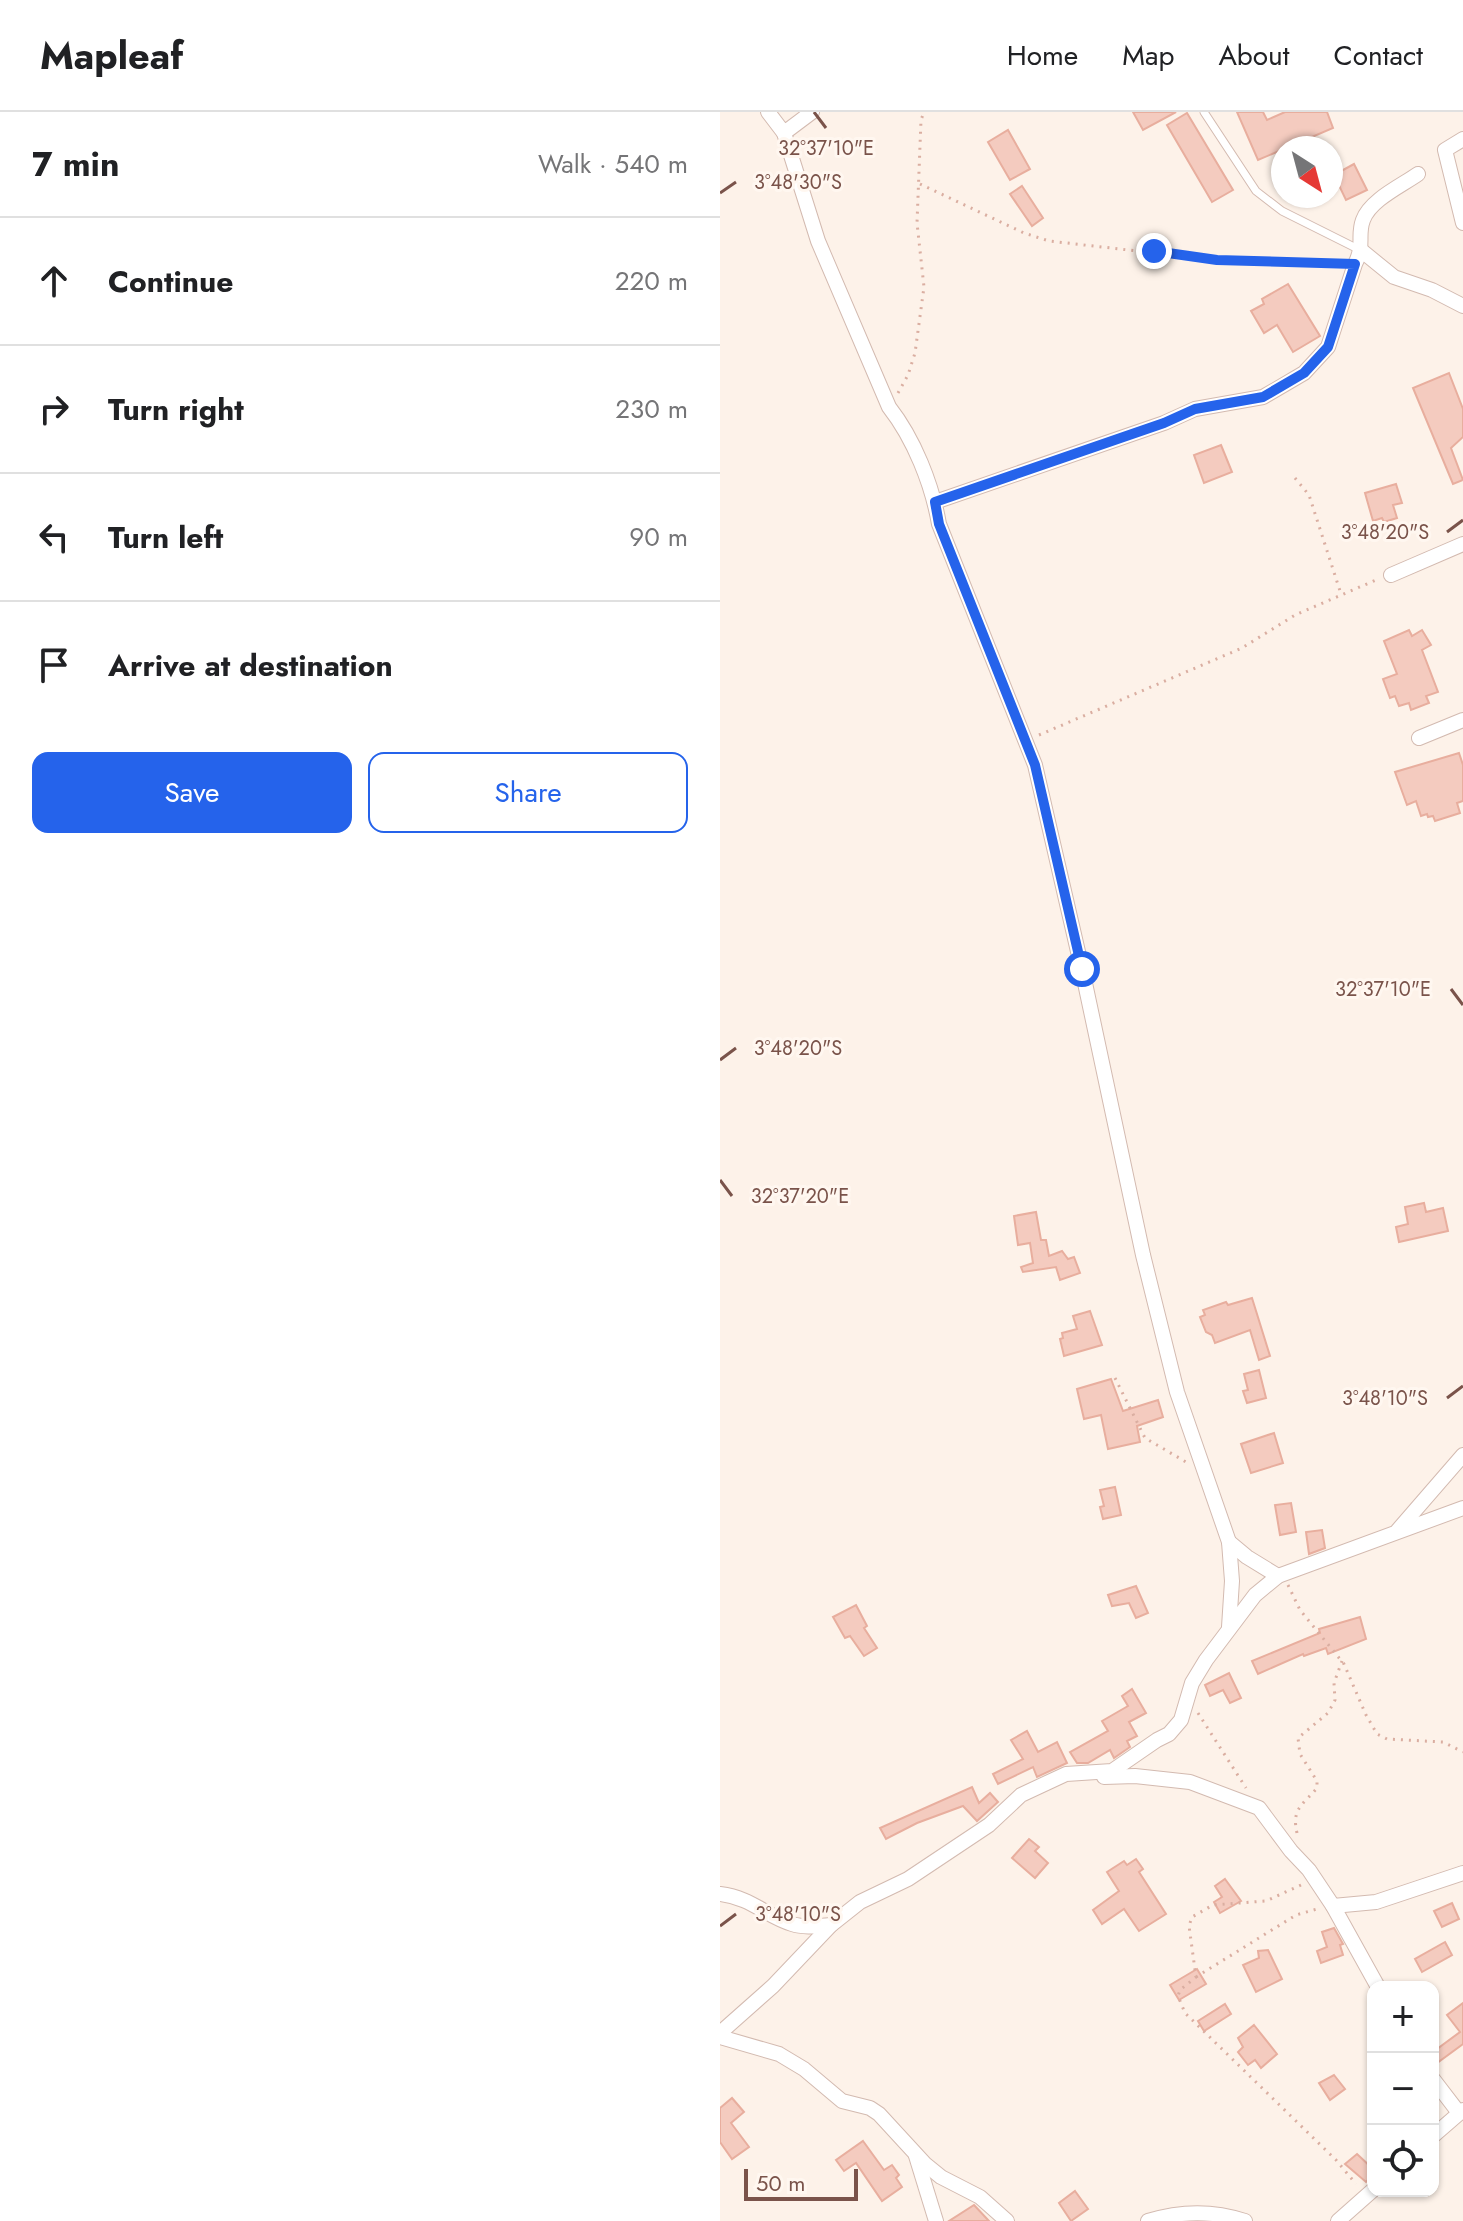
<!DOCTYPE html>
<html lang="en">
<head>
<meta charset="utf-8">
<style>
  :root { --surface:#fff; --page:#f6f6f6; --text:#202124; --muted:#757577; --line:#e0e0e0; --accent:#2563eb }
  body { margin:0; font-family:Jost,sans-serif; background:var(--page); color:var(--text) }
  .controls { position:absolute; right:24px; bottom:24px; display:grid; overflow:hidden; border-radius:16px; box-shadow:0 2px 6px #0004 }
  .controls button { width:72px; height:72px; display:grid; place-items:center; padding:0; border:0; border-bottom:2px solid var(--line); background:var(--surface); color:var(--text); font:40px sans-serif }
  .compass { position:absolute; left:551px; top:24px; width:72px; height:72px; border-radius:50%; background:var(--surface); box-shadow:0 2px 6px #0004; rotate:144deg }
  .scale { position:absolute; left:24px; bottom:20px; width:114px; box-sizing:border-box; padding-left:8px; border:4px solid #7a534a; border-top:0; font-size:22px; line-height:28px; white-space:nowrap; color:#7a534a; -webkit-text-stroke:6px #fff7f0; paint-order:stroke }
  .stop { position:absolute; width:24px; height:24px; margin:-18px; border:6px solid #2563eb; border-radius:50%; background:#fff }
  .stop.end { background:#2563eb; border-color:#fff; box-shadow:0 2px 8px #0008 }
  .list { margin:0; padding:0; list-style:none }
  h2 { display:flex; justify-content:space-between; align-items:center; height:104px; margin:0; padding:0 32px; font-size:34px }
  h2 small { font-size:26px; font-weight:400; color:var(--muted) }
  .list li { display:grid; grid-template-columns:52px 1fr auto; gap:24px; align-items:center; box-sizing:border-box; height:128px; padding:0 32px; border-top:2px solid var(--line) }
  .list b { display:block; font-size:30px; white-space:nowrap }
  .list em { font-size:26px; font-style:normal; color:var(--muted) }
  .actions { display:flex; gap:16px; padding:24px 32px }
  .actions a { flex:1; padding:18px 0; border:2px solid var(--accent); border-radius:16px; text-align:center; font-size:28px; color:var(--accent) }
  .actions .main { background:var(--accent); color:#fff }
  .icon { flex:none; width:44px; height:44px; fill:none; stroke:currentColor; stroke-width:2; stroke-linecap:round; stroke-linejoin:round }
  .map { position:relative; flex:none; width:743px; height:2109px; overflow:hidden }
  header { display:flex; align-items:center; gap:48px; box-sizing:border-box; height:112px; padding:0 40px; background:var(--surface); border-bottom:2px solid var(--line) }
  header strong { font-size:38px }
  nav { display:flex; gap:44px; margin-inline-start:auto; font-size:28px }
  main { display:flex }
  aside { flex:1; background:var(--surface) }
  .map>svg:first-child { display:block }
  .building { fill:#f4cbbf; stroke:#e8ae9e; stroke-width:2 }
  .lines { fill:none; stroke-linecap:round; stroke-linejoin:round }
  .lane-casing { stroke:#d3bab0; stroke-width:9 }
  .street-casing { stroke:#d3bab0; stroke-width:16 }
  .path { stroke:#daaea1; stroke-width:3; stroke-dasharray:2 6; stroke-linecap:butt }
  .lane { stroke:#fff; stroke-width:7 }
  .street { stroke:#fff; stroke-width:14 }
  .route { stroke:#2563eb; stroke-width:10 }
  .ticks { fill:none; stroke:#7a534a; stroke-width:3 }
  .ticks-label { font-size:20px; text-anchor:middle; fill:#7a534a; stroke:#fff7f0; stroke-width:6; stroke-linejoin:round; paint-order:stroke }
</style>
</head>
<body>
<header>
<strong>Mapleaf</strong>
<nav><a>Home</a><a>Map</a><a>About</a><a>Contact</a></nav>
</header>
<main>
<aside>
<h2>7 min<small>Walk · 540 m</small></h2>
<ul class="list">
<li><svg class="icon" aria-label="ahead" viewBox="0 0 24 24"><path d="M12 20V5M6 11l6-6 6 6"/></svg><div><b>Continue</b></div><em>220 m</em></li>
<li><svg class="icon" aria-label="right" viewBox="0 0 24 24"><path d="M7 20v-9h11M14 6l5 5-5 5"/></svg><div><b>Turn right</b></div><em>230 m</em></li>
<li><svg class="icon" aria-label="left" viewBox="0 0 24 24"><path d="M17 20v-9H6M10 6l-5 5 5 5"/></svg><div><b>Turn left</b></div><em>90 m</em></li>
<li><svg class="icon" aria-label="arrive" viewBox="0 0 24 24"><path d="M6 21V4h12l-3 4 3 4H6"/></svg><div><b>Arrive at destination</b></div></li>
</ul>
<div class="actions"><a class="main">Save</a><a>Share</a></div>
</aside>
<div class="map">
<svg width="743" height="2109" viewBox="0 0 743 2109">
  <rect width="100%" height="100%" fill="#fdf2e9"/>
  <g class="building">
    <polygon points="413,0 456,0 423,18"/>
    <polygon points="517,0 543,0 547,8 565,0 607,0 613,16 538,48"/>
    <polygon points="467,1 513,78 492,90 447,13"/>
    <polygon points="288,18 310,57 290,68 268,30"/>
    <polygon points="634,52 647,78 626,88 614,63"/>
    <polygon points="302,74 323,106 312,114 290,82"/>
    <polygon points="568,172 600,224 573,240 557,213 544,221 531,199 544,192 542,187"/>
    <polygon points="729,261 743,297 743,325 731,336 743,368 733,372 693,276"/>
    <polygon points="501,333 512,360 484,371 474,343"/>
    <polygon points="676,372 682,391 673,393 677,406 664,410 662,406 653,409 645,381"/>
    <polygon points="689,518 692,524 702,518 711,533 702,538 718,580 706,584 709,591 691,598 689,591 679,594 675,584 670,586 663,567 677,562 664,529"/>
    <polygon points="739,641 743,653 743,689 737,691 740,701 715,709 713,704 708,705 707,702 701,704 696,689 687,693 675,660"/>
    <polygon points="704,1091 706,1100 723,1096 728,1119 679,1130 676,1115 688,1112 685,1095"/>
    <polygon points="316,1100 321,1128 326,1128 329,1144 342,1139 348,1147 354,1145 360,1161 340,1168 336,1155 303,1160 301,1155 313,1151 310,1131 298,1133 294,1104"/>
    <polygon points="532,1186 550,1244 539,1248 530,1218 495,1231 492,1223 486,1220 480,1205 485,1203 483,1198 506,1190 508,1193"/>
    <polygon points="370,1199 382,1233 344,1244 340,1227 343,1226 342,1221 357,1217 353,1204"/>
    <polygon points="539,1258 546,1286 527,1291 523,1279 528,1278 524,1262"/>
    <polygon points="391,1267 403,1299 438,1288 443,1305 417,1314 420,1330 388,1337 381,1303 364,1307 357,1277"/>
    <polygon points="554,1321 563,1351 531,1361 521,1332"/>
    <polygon points="395,1375 401,1403 383,1407 380,1395 384,1394 380,1378"/>
    <polygon points="571,1391 576,1420 560,1423 555,1393"/>
    <polygon points="602,1418 605,1436 589,1442 586,1420"/>
    <polygon points="416,1474 428,1501 416,1506 409,1491 392,1494 388,1483"/>
    <polygon points="136,1493 147,1514 144,1516 157,1536 144,1544 130,1524 125,1526 113,1505"/>
    <polygon points="640,1505 646,1527 608,1542 606,1536 584,1544 583,1542 538,1562 532,1549 600,1521 599,1517"/>
    <polygon points="509,1561 521,1586 510,1591 503,1578 490,1584 485,1573"/>
    <polygon points="412,1577 426,1601 409,1610 417,1624 407,1629 410,1635 394,1646 390,1638 368,1651 357,1651 350,1640 388,1619 382,1609 408,1594 402,1584"/>
    <polygon points="307,1619 318,1640 337,1630 347,1651 317,1665 313,1655 278,1672 273,1662 303,1647 291,1628"/>
    <polygon points="252,1675 259,1691 270,1681 278,1690 257,1709 243,1694 197,1711 166,1727 160,1716"/>
    <polygon points="309,1727 319,1735 315,1739 328,1751 315,1766 292,1746"/>
    <polygon points="416,1747 423,1757 419,1760 446,1802 419,1819 404,1797 382,1812 373,1798 399,1779 387,1760 404,1749 407,1753"/>
    <polygon points="505,1767 521,1789 500,1801 494,1790 502,1785 495,1774"/>
    <polygon points="732,1791 739,1807 722,1815 714,1799"/>
    <polygon points="614,1816 623,1832 620,1833 623,1843 601,1851 597,1839 607,1835 602,1820"/>
    <polygon points="725,1830 732,1843 702,1860 695,1847"/>
    <polygon points="548,1838 562,1867 536,1880 523,1853 539,1846 538,1839"/>
    <polygon points="477,1857 486,1872 459,1888 450,1873"/>
    <polygon points="743,1891 743,1932 713,1954 713,1940 740,1920 727,1903"/>
    <polygon points="505,1892 511,1902 484,1919 478,1909"/>
    <polygon points="534,1913 557,1942 541,1956 535,1948 528,1953 518,1940 523,1935 518,1926"/>
    <polygon points="614,1963 625,1977 610,1988 599,1971"/>
    <polygon points="12,1986 24,2000 11,2011 29,2035 12,2047 0,2030 0,1996"/>
    <polygon points="143,2029 164,2058 172,2053 179,2063 176,2066 182,2075 162,2089 136,2051 124,2059 116,2048"/>
    <polygon points="637,2042 653,2057 653,2063 646,2070 625,2052"/>
    <polygon points="355,2079 368,2097 351,2109 339,2091"/>
    <polygon points="254,2093 269,2109 229,2109"/>
  </g>
  <g class="lines">
    <g class="lane-casing">
      <polyline id="lane" points="484,0 536,79 562,99 640,138"/>
    </g>
    <g class="street-casing">
      <g id="street">
        <polyline points="48,0 64,21 92,0"/>
        <path d="M64 21 98 129 169 295C194 327 212 372 219 412L315 653 362 857 423 1143 457 1280 509 1430 512 1469 509 1515"/>
        <polyline points="743,27 725,38 743,111"/>
        <polyline points="642,139 674,165 712,178 743,194"/>
        <path d="M215 390 444 311 475 297 543 285 584 261 608 235 635 152C645 133 637 124 643 108 650 88 681 74 698 62"/>
        <polyline points="671,463 743,432"/>
        <polyline points="699,626 743,608"/>
        <polyline points="678,1418 743,1343"/>
        <polyline points="509,1430 527,1445 558,1464"/>
        <polyline points="384,1665 415,1664 470,1670 539,1696 571,1739 589,1758 613,1794 658,1875"/>
        <path d="M0 1782C32 1786 44 1803 72 1812 84 1816 98 1814 111 1813"/>
        <polyline points="613,1794 656,1790 743,1761"/>
        <polyline points="0,1921 53,1874 111,1813 140,1790 188,1767 269,1713 301,1683 346,1662 392,1659 437,1628 449,1622 461,1608 472,1571 486,1548 535,1483 558,1464 743,1396"/>
        <polyline points="0,1925 59,1942 84,1957 122,1989 150,1996 159,2002 205,2052 221,2065 260,2085 287,2109"/>
        <polyline points="713,1967 739,2001"/>
        <polyline points="713,2024 743,1998"/>
        <polyline points="196,2044 216,2109"/>
        <path d="M428 2109C460 2099 492 2098 525 2109"/>
        <polyline points="618,2109 653,2078"/>
      </g>
    </g>
    <g class="path">
      <polyline points="200,72 304,121 329,129 497,148 619,151"/>
      <polyline points="178,281 188,263 195,241 204,175 197,111 201,8 204,0"/>
      <polyline points="575,366 589,383 621,482"/>
      <polyline points="319,623 522,536 575,503 656,468"/>
      <polyline points="395,1266 425,1326 466,1350"/>
      <polyline points="568,1473 580,1498 624,1552 646,1603 657,1622 667,1627 723,1630 743,1640"/>
      <polyline points="478,1601 526,1676"/>
      <path d="M577 1721C571 1696 584 1692 597 1676V1669L580 1642 578 1626 608 1601 615 1588 614 1571 622 1549"/>
      <polyline points="581,1773 546,1789 493,1793 472,1805 469,1814 476,1865 460,1878 458,1884 465,1901 616,2048 636,2072"/>
      <polyline points="476,1865 576,1803 597,1797"/>
    </g>
    <use href="#lane" class="lane"/>
    <use href="#street" class="street"/>
  </g>
  <g class="lines">
    <polyline class="route" points="362,857 315,653 219,412 215,390 444,311 475,297 543,285 584,261 608,235 635,152 497,148 434,139"/>
  </g>
  <path class="ticks" d="M94 0 106 16M0 81 16 70M727 420 743 408M731 877 743 893M0 948 16 936M0 1068 12 1084M727 1286 743 1274M0 1814 16 1802"/>
  <g class="ticks-label">
    <text x="106" y="43">32°37'10"E</text>
    <text x="78" y="77">3°48'30"S</text>
    <text x="665" y="427">3°48'20"S</text>
    <text x="663" y="884">32°37'10"E</text>
    <text x="78" y="943">3°48'20"S</text>
    <text x="80" y="1091">32°37'20"E</text>
    <text x="665" y="1293">3°48'10"S</text>
    <text x="78" y="1809">3°48'10"S</text>
  </g>
</svg>
<div class="controls">
<button>+</button>
<button>−</button>
<button><svg class="icon" aria-label="locate" viewBox="0 0 24 24"><circle cx="12" cy="12" r="6"/><path d="M12 2v4M12 18v4M2 12h4M18 12h4"/></svg></button>
</div>
<svg class="compass" viewBox="-18 -18 36 36"><path d="M0-13l5 13h-10z" fill="#e53935"/><path d="M0 13l5-13h-10z" fill="#757577"/></svg>
<div class="scale">50 m</div>
<div class="stop" style="left:362px;top:857px"></div>
<div class="stop end" style="left:434px;top:139px"></div>
</div>
</main>
</body>
</html>
